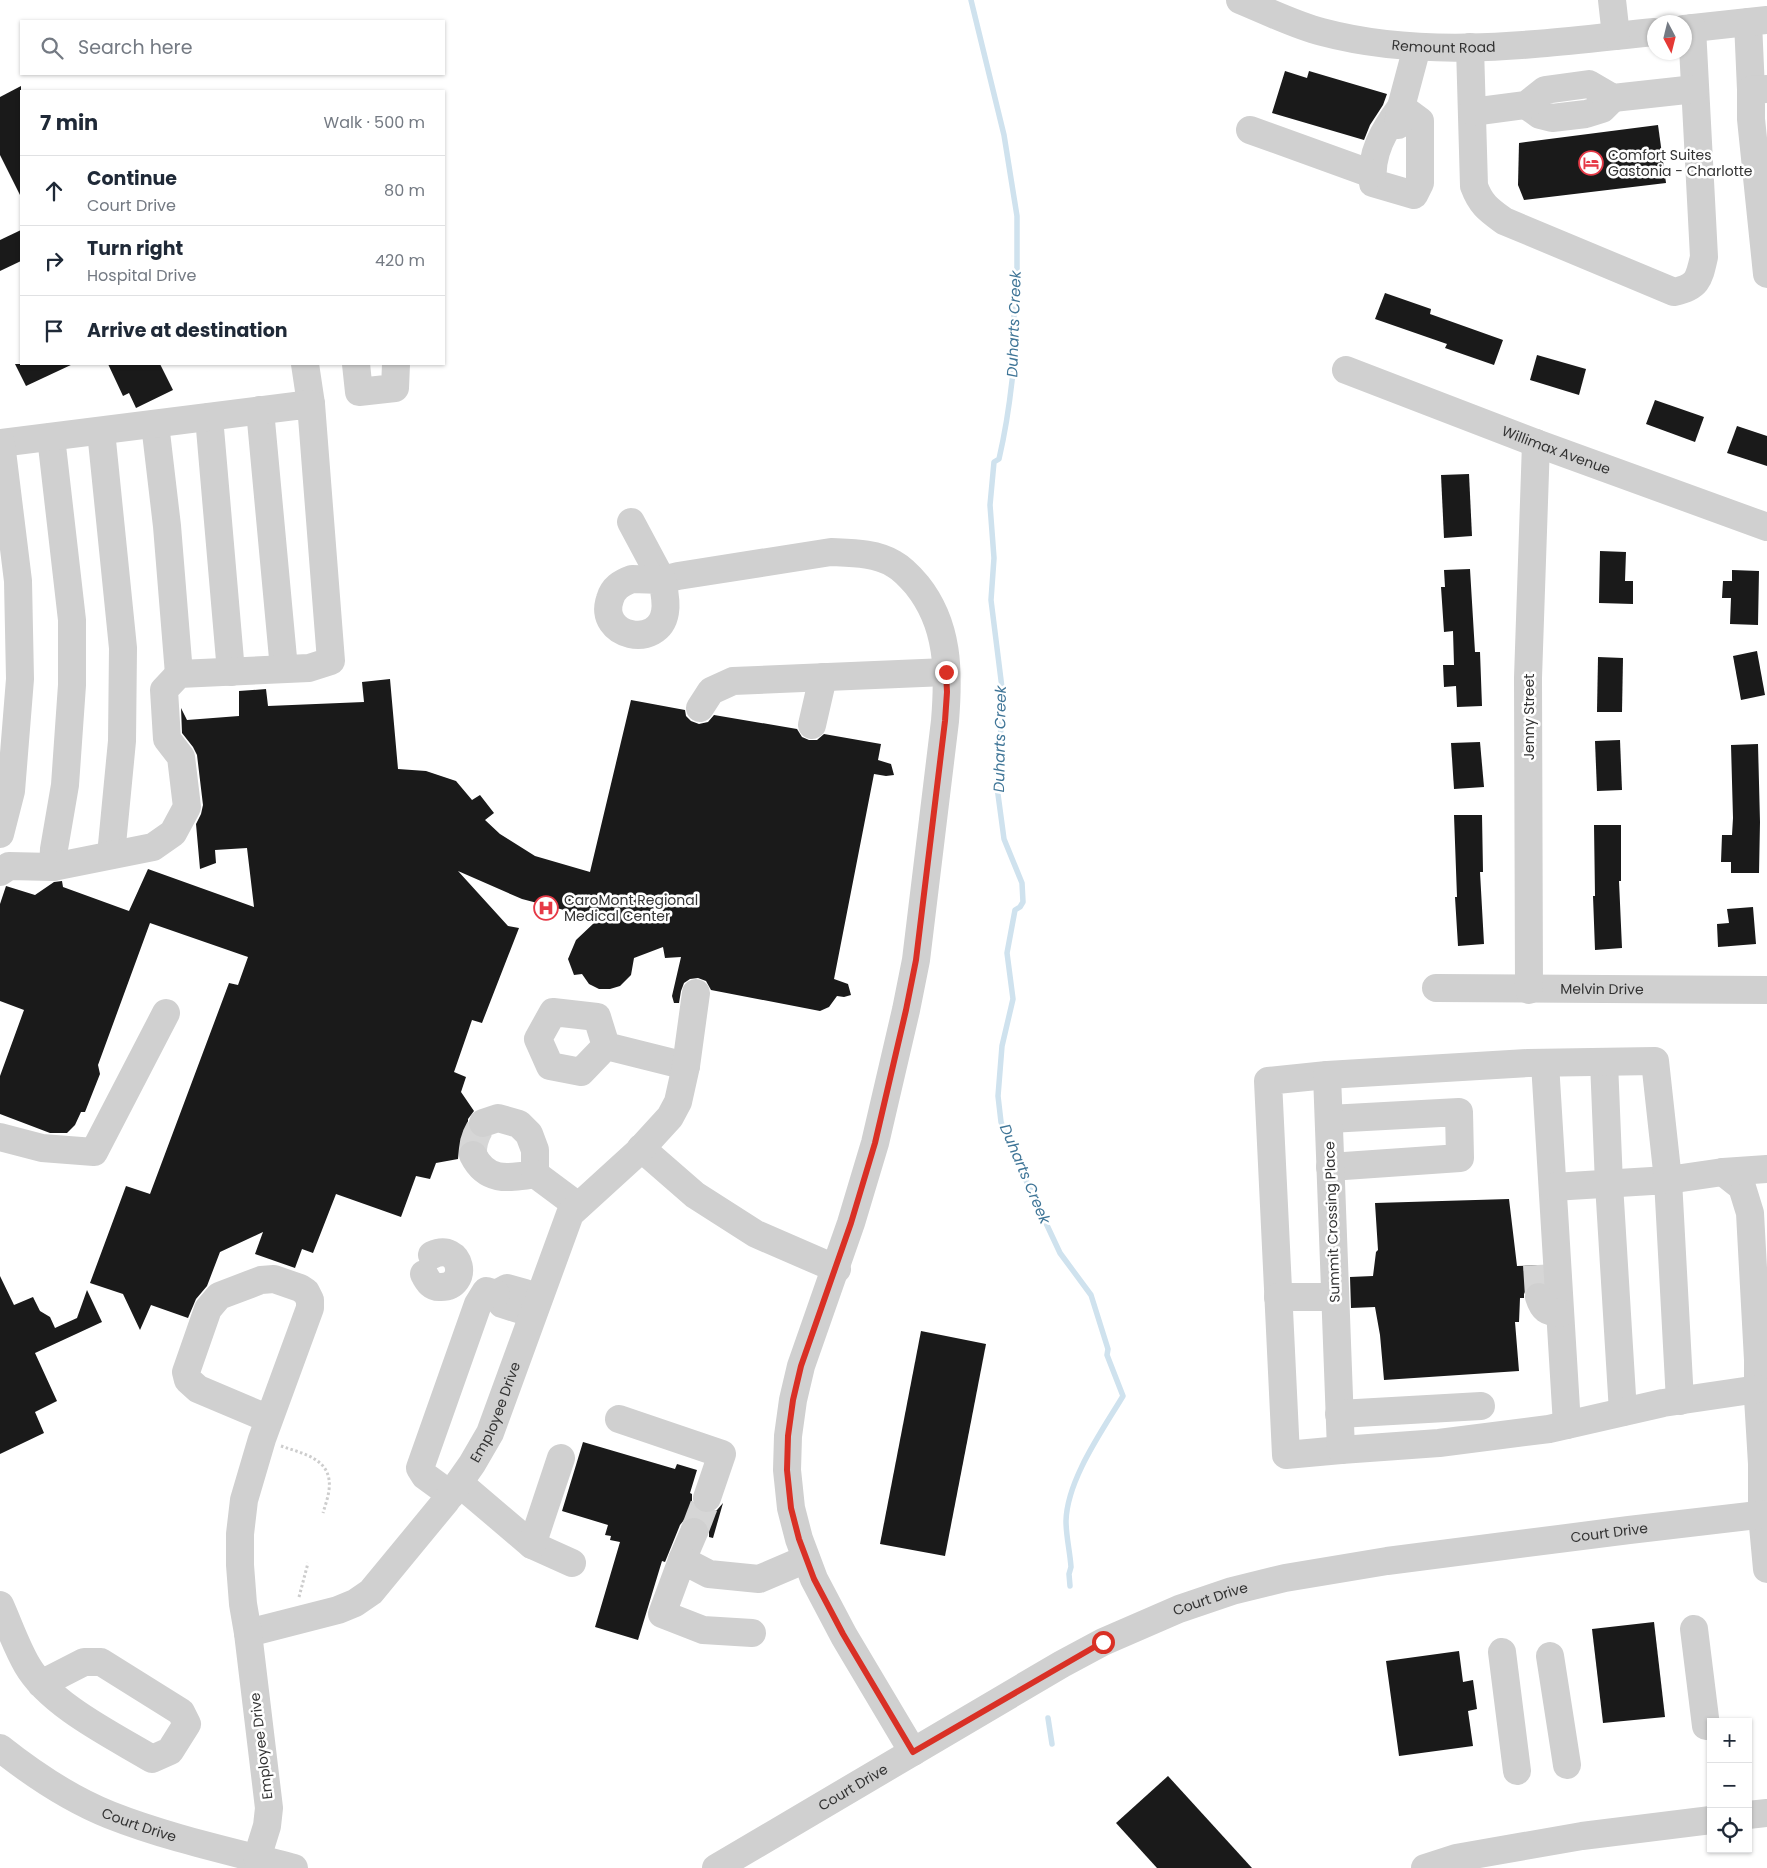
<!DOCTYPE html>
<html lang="en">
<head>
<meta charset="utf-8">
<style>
  :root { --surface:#fff; --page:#f6f6f7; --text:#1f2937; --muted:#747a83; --line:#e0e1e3 }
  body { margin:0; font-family:Poppins,sans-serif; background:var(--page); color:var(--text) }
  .controls { position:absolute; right:15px; bottom:15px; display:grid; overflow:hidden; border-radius:0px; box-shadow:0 1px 4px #0004 }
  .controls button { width:45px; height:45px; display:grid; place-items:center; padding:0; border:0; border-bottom:1px solid var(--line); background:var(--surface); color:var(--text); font:25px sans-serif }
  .compass { position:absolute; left:1647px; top:15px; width:45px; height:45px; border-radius:50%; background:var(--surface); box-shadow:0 1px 4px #0004; rotate:173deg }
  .stop { position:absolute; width:15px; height:15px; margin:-11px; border:4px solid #d93025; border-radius:50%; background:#fff }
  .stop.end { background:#d93025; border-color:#fff; box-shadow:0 1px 5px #0008 }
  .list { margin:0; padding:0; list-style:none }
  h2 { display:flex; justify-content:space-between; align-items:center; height:65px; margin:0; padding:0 20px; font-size:21px }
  h2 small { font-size:16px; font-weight:400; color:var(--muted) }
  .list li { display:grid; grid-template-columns:32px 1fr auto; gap:15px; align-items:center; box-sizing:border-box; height:70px; padding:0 20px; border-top:1px solid var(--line) }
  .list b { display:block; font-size:19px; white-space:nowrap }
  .list p { margin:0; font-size:16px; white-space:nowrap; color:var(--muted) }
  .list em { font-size:16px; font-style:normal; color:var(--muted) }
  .icon { flex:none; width:28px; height:28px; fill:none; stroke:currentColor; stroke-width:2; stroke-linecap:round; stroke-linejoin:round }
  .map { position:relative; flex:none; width:1767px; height:1868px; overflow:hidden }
  .search { position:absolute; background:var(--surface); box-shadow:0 1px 4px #0004; left:20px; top:20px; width:425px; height:55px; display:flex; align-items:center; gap:12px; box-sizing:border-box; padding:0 18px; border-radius:0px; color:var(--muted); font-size:19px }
  .panel { position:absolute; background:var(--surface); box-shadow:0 1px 4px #0004; left:20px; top:90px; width:425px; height:275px; border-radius:0px }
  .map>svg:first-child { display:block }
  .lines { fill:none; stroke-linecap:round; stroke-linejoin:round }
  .stream { stroke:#cfe2ee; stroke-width:5.5 }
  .building { fill:#1a1a1a }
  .minor-tunnel { stroke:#d6d6d6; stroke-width:28; stroke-dasharray:28 14; stroke-linecap:butt }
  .path { stroke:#cdcdcd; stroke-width:3; stroke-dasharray:2.5 2.5; stroke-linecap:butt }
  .minor { stroke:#d0d0d0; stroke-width:28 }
  .route { stroke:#d93025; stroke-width:6 }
  .labels { text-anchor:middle; stroke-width:5; stroke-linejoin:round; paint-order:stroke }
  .street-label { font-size:14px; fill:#333; stroke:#fff }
  .poi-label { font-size:14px; fill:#333; stroke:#fff; text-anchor:start }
  .water-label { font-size:15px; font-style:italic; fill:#3f7597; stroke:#fff }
</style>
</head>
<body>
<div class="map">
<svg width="1767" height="1868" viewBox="0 0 1767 1868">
  <rect width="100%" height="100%" fill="#fff"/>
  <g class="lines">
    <g class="stream">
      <path d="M971 0 1004 135 1017 216V295L1014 302V354C1011 363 1014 372 1012 381 1009 408 1005 433 999 459L994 462 990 505 994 558 991 600 1002 688 999 694 1002 720 999 747 1001 760 997 787 1004 839 1022 883 1023 902 1020 907 1015 910 1007 953 1013 999 1002 1046 998 1096 1001 1122 1016 1159 1060 1253 1091 1295 1108 1349 1107 1355 1123 1396C1102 1431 1067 1480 1066 1521 1066 1536 1070 1552 1071 1567L1069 1574 1070 1586"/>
      <polyline points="1048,1718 1052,1744"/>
    </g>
  </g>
  <g class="building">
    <polygon points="1285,71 1307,78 1309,71 1387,94 1383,105 1370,125 1364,140 1272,113"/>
    <polygon points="21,86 21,197 0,155 0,97"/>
    <polygon points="1658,125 1666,183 1524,200 1518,185 1519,143"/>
    <polygon points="21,230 21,261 0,271 0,240"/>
    <polygon points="1385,293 1431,309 1430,314 1503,340 1494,365 1445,348 1447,344 1375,319"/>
    <polygon points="1537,355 1586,369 1579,395 1530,380"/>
    <polygon points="15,364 73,364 26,386"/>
    <polygon points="108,364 160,364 173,390 136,408 129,393 123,396"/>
    <polygon points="1655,400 1704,417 1695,442 1646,424"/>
    <polygon points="1737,426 1767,436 1767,466 1727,453"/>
    <polygon points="1469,474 1472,536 1444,538 1441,475"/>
    <polygon points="1600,551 1626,552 1625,581 1633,581 1633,604 1599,603"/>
    <polygon points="1470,569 1475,652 1480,652 1482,706 1457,707 1456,686 1444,687 1443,665 1454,665 1453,631 1444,632 1441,587 1445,587 1444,570"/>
    <polygon points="1732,570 1759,571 1758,625 1730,624 1731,598 1722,598 1723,581 1732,581"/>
    <polygon points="1757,651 1765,695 1741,700 1733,656"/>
    <polygon points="1598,657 1623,658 1622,712 1597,712"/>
    <polygon points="390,679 398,769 426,771 456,781 472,800 480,795 494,813 485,820 500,834 535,856 590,872 631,700 685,710 686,716 691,721 699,724 708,722 714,715 797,729 802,737 809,740 817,740 824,734 881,744 878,760 891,764 894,775 886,776 874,774 834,979 848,984 851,995 844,997 837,996 829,1007 820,1011 711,990 706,981 698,978 690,979 684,983 681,991 679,1003 674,1003 672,996 681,957 665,958 663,947 634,958 631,975 620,986 610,989 599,989 589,984 582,974 574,975 568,959 576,940 594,923 564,910 522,899 458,871 508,926 519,928 482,1023 472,1020 454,1072 466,1077 461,1092 474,1111 468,1119 468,1127 473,1135 482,1138 481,1141 473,1139 465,1142 459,1148 458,1159 436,1163 430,1179 416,1176 401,1217 336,1194 313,1253 302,1249 295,1268 255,1254 263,1232 220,1252 207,1286 196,1299 188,1318 151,1305 140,1330 123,1294 90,1283 126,1186 150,1194 229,983 238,985 248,957 150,923 98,1065 100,1074 85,1112 81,1112 75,1125 67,1133 50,1133 0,1114 0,1076 24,1010 0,1001 0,904 6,886 35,895 54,882 62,881 63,887 129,911 148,869 254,907 247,848 215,850 216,863 200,869 196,824 201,814 203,805 197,755 193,747 182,733 181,708 187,720 239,716 239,691 266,689 268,706 364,702 362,682"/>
    <polygon points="1620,740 1622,790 1597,791 1595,741"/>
    <polygon points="1480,742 1484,787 1454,789 1451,743"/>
    <polygon points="1758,744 1760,822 1759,873 1731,873 1731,862 1721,862 1722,835 1732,835 1733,818 1731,745"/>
    <polygon points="1454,815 1482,815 1483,872 1480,872 1484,944 1458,946 1455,897 1457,897"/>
    <polygon points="1594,825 1621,825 1621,881 1619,881 1622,948 1595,950 1593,896 1595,896"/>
    <polygon points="1753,907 1756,944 1718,947 1717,924 1729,923 1727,909"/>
    <polygon points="1509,1199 1517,1266 1542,1265 1543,1282 1534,1282 1528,1286 1524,1294 1524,1298 1520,1298 1519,1322 1515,1322 1519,1371 1384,1380 1380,1335 1375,1307 1351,1308 1350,1277 1373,1276 1376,1252 1378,1250 1375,1203"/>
    <polygon points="0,1276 14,1305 33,1297 40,1311 50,1317 55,1328 77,1318 87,1290 102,1322 35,1353 57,1401 35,1412 44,1433 0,1454"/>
    <polygon points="921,1331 986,1344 945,1556 880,1544"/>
    <polygon points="583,1442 675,1469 677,1464 697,1470 690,1493 692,1494 692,1501 695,1508 702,1513 710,1513 717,1510 723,1503 713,1538 709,1537 709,1530 707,1523 700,1518 692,1517 684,1520 680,1525 665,1562 662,1561 638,1640 595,1627 620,1542 610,1540 611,1536 605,1535 608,1525 562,1511"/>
    <polygon points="1654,1622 1665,1717 1603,1723 1592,1629"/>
    <polygon points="1459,1651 1463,1682 1473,1680 1477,1709 1468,1711 1473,1746 1399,1756 1386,1661"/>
    <polygon points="1168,1776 1252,1868 1157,1868 1116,1823"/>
  </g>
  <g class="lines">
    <g class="minor-tunnel">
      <path d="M473 1155C472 1142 476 1134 483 1123"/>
      <polyline points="1537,1265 1539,1297"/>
      <polyline points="694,1532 707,1498"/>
    </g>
    <g class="path">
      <path d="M281 1446C304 1454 333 1459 329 1490 328 1498 325 1506 323 1513"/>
      <polyline points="299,1597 308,1563"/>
    </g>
    <g class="minor">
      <path id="s1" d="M1240 0C1267 11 1294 25 1322 32 1431 61 1544 43 1654 32"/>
      <polyline points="1612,0 1616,36"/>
      <polyline points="1748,22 1751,90"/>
      <polyline points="1684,29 1767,20"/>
      <path d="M1470 47 1474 186C1481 205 1489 210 1504 221L1674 292C1698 287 1699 279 1704 257L1692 28"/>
      <polyline points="1767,89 1751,90 1751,119 1767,274"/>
      <polyline points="1526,105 1540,115 1552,118 1586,114 1602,109 1613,98"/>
      <path d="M1401 107 1420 121V183L1414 195 1373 183C1370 153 1384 130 1401 107Z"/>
      <polyline points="1472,112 1526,105 1545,90 1589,84 1613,98 1695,89"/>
      <polyline points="1398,125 1401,107 1417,47"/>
      <polyline points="1250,130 1372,174"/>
      <polyline points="305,364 311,404"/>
      <polyline points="356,364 359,392 395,388 396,364"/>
      <path id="s2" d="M1346 370 1536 443 1767 527"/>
      <polyline points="260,410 284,669"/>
      <polyline points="209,417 231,672"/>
      <polyline points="155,424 167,526 179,674"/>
      <polyline points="101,431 123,648 122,741 111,855"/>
      <polyline points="51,437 72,620 72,685 65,785 54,849 53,867"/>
      <polyline points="0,443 311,404 331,661 309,668 179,674 164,690 167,739 181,757 187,807 173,833 153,847 53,867 9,866 0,872"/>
      <path d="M631 522 662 580 678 576 831 552C852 553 876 553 894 564 903 569 911 578 917 585 949 625 949 672 945 721L916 960 906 1010 875 1143 851 1223 801 1366 793 1400 788 1436 787 1470 791 1508 799 1539 814 1579 844 1636 913 1752"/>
      <path d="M632 579 662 580C664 590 667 601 665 612 659 650 597 637 610 599 613 588 621 583 632 579Z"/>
      <polyline points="700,708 711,691 733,681 946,672"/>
      <polyline points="812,725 823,677"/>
      <polyline points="0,834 11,791 20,679 18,581 1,443"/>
      <path id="s3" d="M1436 988 1767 990"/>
      <polyline points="1529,990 1528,678 1536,443"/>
      <polyline points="606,1046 597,1017 553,1012 538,1039 550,1066 581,1072 606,1046 686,1066"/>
      <polyline points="1604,1062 1609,1184 1623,1412"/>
      <polyline points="1545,1063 1567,1425"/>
      <polyline points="1327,1075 1268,1081 1286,1455 1341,1450"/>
      <polyline points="1329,1119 1459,1112 1460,1158 1330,1167"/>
      <polyline points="0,1137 42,1148 94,1152 166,1013"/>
      <polyline points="641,1148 695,1195 756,1234 837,1269"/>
      <path d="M473 1155C487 1183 509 1178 535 1174V1150L529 1134 519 1124 498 1118 483 1123"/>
      <polyline points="1723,1172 1742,1187 1750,1213 1758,1360 1758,1398 1762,1464 1762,1515 1767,1569"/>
      <polyline points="535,1174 578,1206"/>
      <polyline points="1553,1187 1668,1180 1680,1401"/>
      <path d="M424 1274C428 1282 432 1288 441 1287 470 1287 462 1241 432 1255"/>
      <polygon points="507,1288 525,1293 528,1303 521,1310 502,1304 496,1294"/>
      <polyline points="1278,1297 1335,1297"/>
      <path d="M1539 1297C1543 1310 1547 1312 1560 1313"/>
      <polyline points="1758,1389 1663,1403 1549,1429 1439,1443 1341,1450 1327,1075 1528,1063 1655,1061 1668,1180 1723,1172 1767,1169"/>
      <polyline points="1339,1414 1481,1406"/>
      <polyline points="619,1419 722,1454 707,1498"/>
      <polyline points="459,1483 532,1545 572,1563"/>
      <polyline points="451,1495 425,1476 420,1468 478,1304 486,1291 496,1294"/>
      <polyline points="532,1545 561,1458"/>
      <polyline points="682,1560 694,1532"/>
      <path d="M0 1605C9 1625 16 1646 27 1665 50 1705 112 1735 152 1759L170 1751 187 1724 181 1712 101 1662H84L41 1684"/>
      <polyline points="1694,1629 1706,1726"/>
      <path id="s4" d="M248 1633 338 1610 355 1603 371 1592 446 1501 472 1464 490 1433 570 1214 638 1152 670 1117 678 1102 686 1066 696 993"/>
      <polyline points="752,1633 703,1630 662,1614 682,1560 709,1574 759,1579 806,1559"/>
      <polyline points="1502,1652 1517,1771"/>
      <polyline points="1550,1656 1567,1765"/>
      <path id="s5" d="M0 1748C34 1775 70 1799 110 1815 168 1838 234 1852 294 1868"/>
      <polyline points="1748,1815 1767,1813"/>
      <polyline points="257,1858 267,1826 269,1808 248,1633 243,1604 240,1565 240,1534 244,1500 262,1439 310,1308 310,1300 306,1292 300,1288 274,1279 261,1280 219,1296 208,1309 186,1372 188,1380 198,1389 269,1419"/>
      <path id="s6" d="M716 1868 1062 1664 1103 1642 1179 1609 1232 1591 1285 1578 1387 1561 1629 1530 1767 1514"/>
      <polyline points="1425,1868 1456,1858 1582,1836 1711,1820"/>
    </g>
  </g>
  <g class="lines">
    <polyline class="route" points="946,672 947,692 945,721 916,960 906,1010 875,1143 851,1223 801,1366 793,1400 788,1436 787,1470 791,1508 799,1539 814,1579 843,1634 913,1752 1103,1642"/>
  </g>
  <defs>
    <g id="hotel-ring" transform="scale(1.25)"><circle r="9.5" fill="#fff" stroke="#e63946" stroke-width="1.5"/><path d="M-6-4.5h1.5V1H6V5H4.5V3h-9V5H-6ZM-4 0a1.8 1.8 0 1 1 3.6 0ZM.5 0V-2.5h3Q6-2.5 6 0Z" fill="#e63946"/></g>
    <g id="hospital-ring" transform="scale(1.25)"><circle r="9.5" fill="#fff" stroke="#e63946" stroke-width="1.5"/><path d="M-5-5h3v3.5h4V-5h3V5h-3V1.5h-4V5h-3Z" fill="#e63946"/></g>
  </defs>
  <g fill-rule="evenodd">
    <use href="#hotel-ring" x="1591" y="163"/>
    <use href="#hospital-ring" x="546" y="908"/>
  </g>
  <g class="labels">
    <g class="street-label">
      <text dy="5" stroke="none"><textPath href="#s1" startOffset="211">Remount Road</textPath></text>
      <text dy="5" stroke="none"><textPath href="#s2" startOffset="225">Willimax Avenue</textPath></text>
      <text transform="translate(1529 717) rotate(-90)" y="5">Jenny Street</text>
      <text dy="5" stroke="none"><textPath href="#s3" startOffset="166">Melvin Drive</textPath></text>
      <text transform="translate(1332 1222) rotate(-92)" y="5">Summit Crossing Place</text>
      <text dy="5" stroke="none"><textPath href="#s4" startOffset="351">Employee Drive</textPath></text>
      <text dy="5" stroke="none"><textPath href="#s6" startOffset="969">Court Drive</textPath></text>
      <text dy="5" stroke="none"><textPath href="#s6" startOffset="564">Court Drive</textPath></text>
      <text transform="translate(261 1746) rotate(-97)" y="5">Employee Drive</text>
      <text dy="5" stroke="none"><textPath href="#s6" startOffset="159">Court Drive</textPath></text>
      <text dy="5" stroke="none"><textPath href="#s5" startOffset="160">Court Drive</textPath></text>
    </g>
    <g class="poi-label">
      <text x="1608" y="160">Comfort Suites<tspan x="1608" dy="16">Gastonia - Charlotte</tspan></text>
      <text x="564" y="905">CaroMont Regional<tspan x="564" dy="16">Medical Center</tspan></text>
    </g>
    <g class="water-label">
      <text transform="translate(1014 324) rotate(-88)" y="5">Duharts Creek</text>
      <text transform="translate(1000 739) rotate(-89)" y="5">Duharts Creek</text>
      <text transform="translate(1025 1174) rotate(67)" y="5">Duharts Creek</text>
    </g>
  </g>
</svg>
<div class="controls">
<button>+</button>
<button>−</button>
<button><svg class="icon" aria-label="locate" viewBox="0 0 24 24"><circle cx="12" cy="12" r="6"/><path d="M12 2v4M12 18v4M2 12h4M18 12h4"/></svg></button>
</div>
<svg class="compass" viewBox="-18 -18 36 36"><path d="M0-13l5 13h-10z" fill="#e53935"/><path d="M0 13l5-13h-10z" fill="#747a83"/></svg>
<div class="stop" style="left:1103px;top:1642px"></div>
<div class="stop end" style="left:946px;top:672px"></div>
<div class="search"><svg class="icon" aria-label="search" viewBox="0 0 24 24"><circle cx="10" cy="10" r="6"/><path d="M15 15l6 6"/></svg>Search here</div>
<section class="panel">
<h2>7 min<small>Walk · 500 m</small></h2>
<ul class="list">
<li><svg class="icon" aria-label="ahead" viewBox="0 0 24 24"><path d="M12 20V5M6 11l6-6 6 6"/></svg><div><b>Continue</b><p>Court Drive</p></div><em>80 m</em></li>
<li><svg class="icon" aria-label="right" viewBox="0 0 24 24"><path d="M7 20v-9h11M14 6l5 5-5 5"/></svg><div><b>Turn right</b><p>Hospital Drive</p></div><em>420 m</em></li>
<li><svg class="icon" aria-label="arrive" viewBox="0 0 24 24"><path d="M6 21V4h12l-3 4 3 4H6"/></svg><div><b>Arrive at destination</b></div></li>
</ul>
</section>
</div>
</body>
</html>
